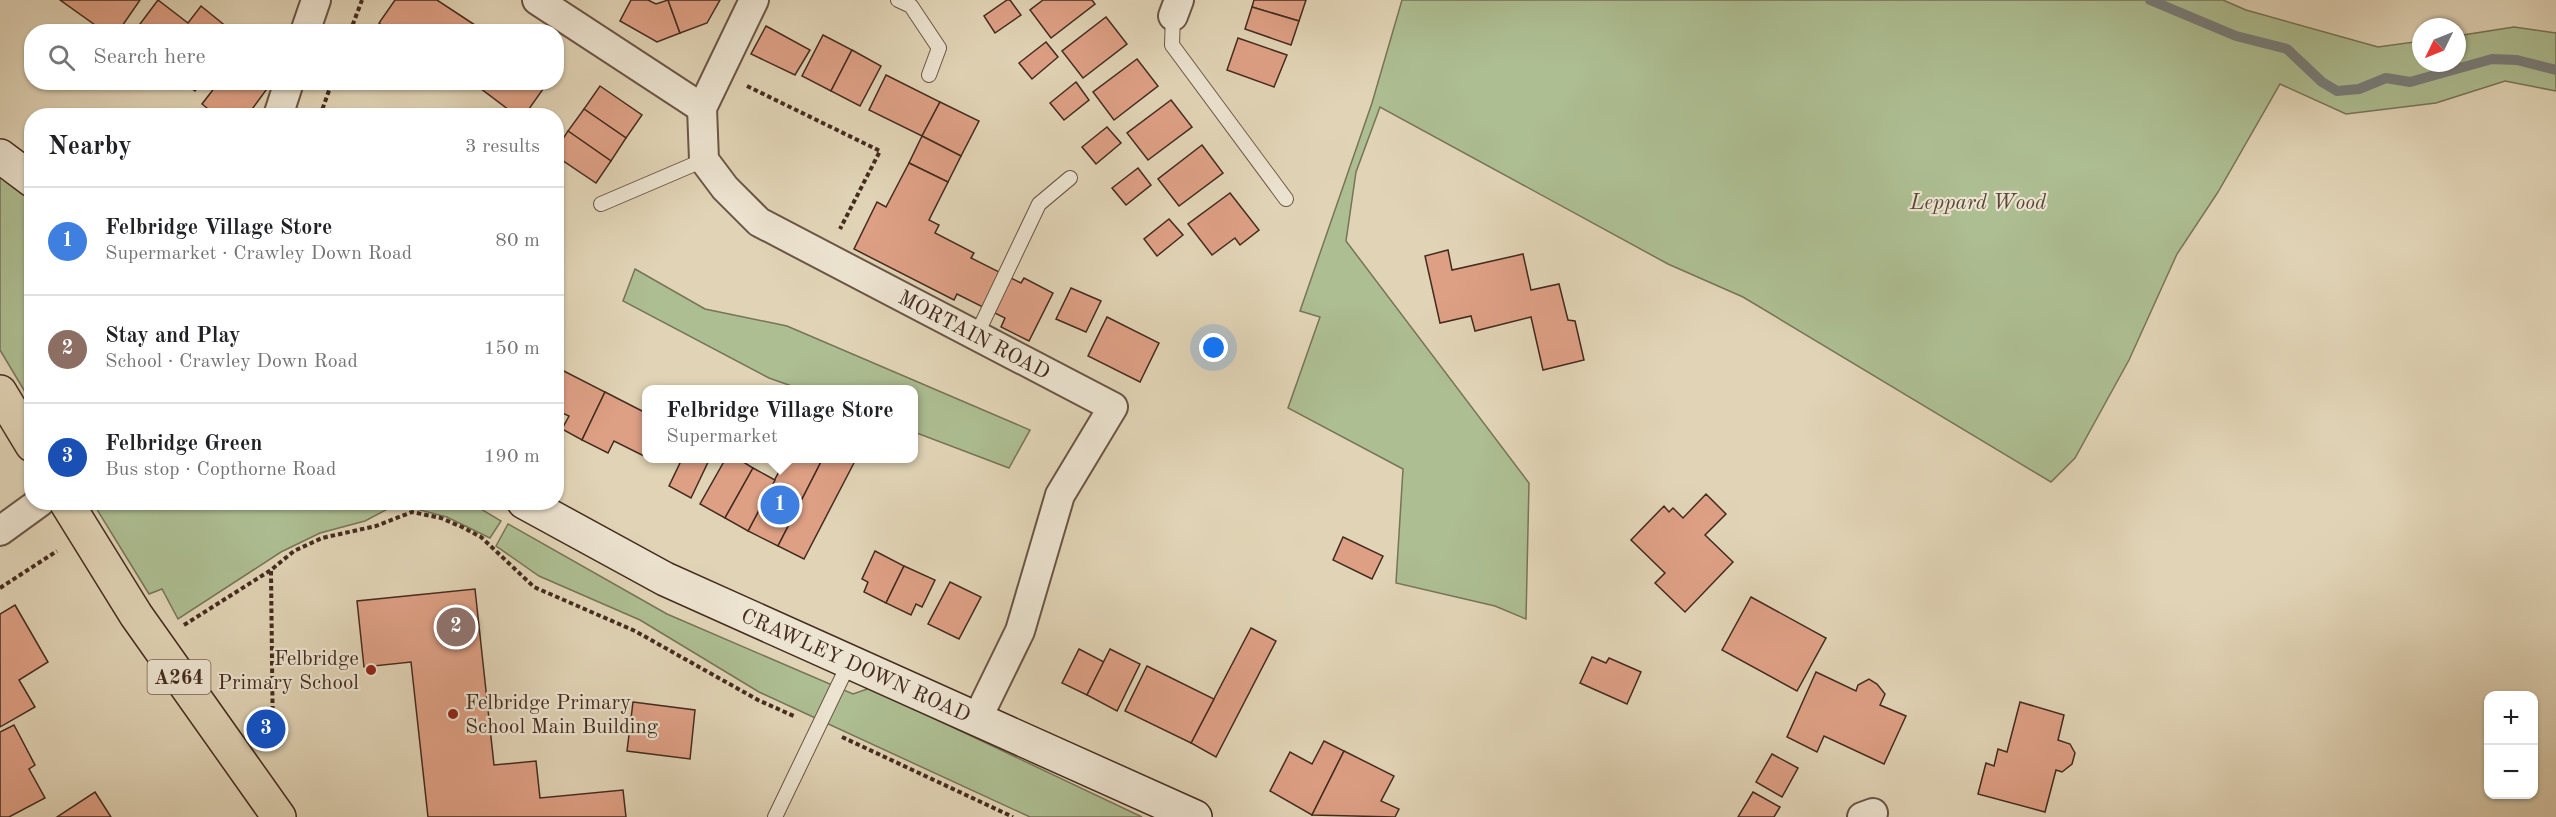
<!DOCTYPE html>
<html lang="en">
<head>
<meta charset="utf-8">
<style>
  :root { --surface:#fff; --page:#f6f6f6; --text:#202124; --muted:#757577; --line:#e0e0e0; --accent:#8f2418 }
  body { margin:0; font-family:"Old Standard TT",serif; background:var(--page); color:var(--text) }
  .controls { position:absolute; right:18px; bottom:18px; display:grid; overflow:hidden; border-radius:12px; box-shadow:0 2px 4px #0004 }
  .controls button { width:54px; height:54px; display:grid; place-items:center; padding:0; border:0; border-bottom:2px solid var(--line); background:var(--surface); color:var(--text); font:30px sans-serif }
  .compass { position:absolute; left:2412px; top:18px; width:54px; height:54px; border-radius:50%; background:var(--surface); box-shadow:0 2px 4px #0004; rotate:227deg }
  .you { position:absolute; left:1214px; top:348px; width:21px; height:21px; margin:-15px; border:4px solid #fff; border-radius:50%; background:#1a73e8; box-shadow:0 0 0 9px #1a73e833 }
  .badge { display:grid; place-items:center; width:39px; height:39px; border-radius:50%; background:var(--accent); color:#fff; font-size:20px; font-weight:700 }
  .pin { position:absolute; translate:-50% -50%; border:3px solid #fff; box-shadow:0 2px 6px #0006 }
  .popup { position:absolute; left:642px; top:385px; width:276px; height:78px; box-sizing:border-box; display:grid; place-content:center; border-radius:12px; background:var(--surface); filter:drop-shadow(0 2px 4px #0005); font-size:20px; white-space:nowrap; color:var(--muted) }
  .popup b { font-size:22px; color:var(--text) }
  .popup::after { content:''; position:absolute; left:50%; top:100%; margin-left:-12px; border:12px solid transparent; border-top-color:var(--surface) }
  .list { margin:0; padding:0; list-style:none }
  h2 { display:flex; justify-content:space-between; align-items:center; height:78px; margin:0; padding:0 24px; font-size:26px }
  h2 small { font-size:20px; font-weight:400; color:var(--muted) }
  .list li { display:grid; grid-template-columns:39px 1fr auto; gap:18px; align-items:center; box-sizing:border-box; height:108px; padding:0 24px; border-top:2px solid var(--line) }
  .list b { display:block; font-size:22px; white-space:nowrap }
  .list p { margin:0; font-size:20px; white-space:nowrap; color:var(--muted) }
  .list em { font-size:20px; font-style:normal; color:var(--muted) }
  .icon { flex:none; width:33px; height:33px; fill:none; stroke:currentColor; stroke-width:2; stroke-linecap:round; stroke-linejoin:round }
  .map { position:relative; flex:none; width:2556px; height:817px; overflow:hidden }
  .search { position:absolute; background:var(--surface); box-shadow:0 2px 4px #0004; left:24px; top:24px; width:540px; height:66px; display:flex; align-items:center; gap:15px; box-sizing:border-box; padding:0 21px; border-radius:24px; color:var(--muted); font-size:22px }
  .panel { position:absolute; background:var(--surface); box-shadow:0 2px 4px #0004; left:24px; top:108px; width:540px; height:402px; border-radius:24px }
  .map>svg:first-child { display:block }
  .green { fill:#adbe92; stroke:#787458; stroke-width:1.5 }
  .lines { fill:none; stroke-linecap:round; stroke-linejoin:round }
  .stream { stroke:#787e7c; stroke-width:10 }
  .building { fill:#dea085; stroke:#442b1f; stroke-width:1.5 }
  .lane-casing { stroke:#6b5545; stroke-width:16 }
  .street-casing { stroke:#6b5545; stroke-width:32 }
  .secondary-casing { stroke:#442b1f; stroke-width:36 }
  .highway-casing { stroke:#442b1f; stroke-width:36 }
  .path { stroke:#442b1f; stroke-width:4; stroke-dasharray:4.5 3; stroke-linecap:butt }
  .lane { stroke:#ece3d0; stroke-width:14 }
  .street { stroke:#ece3d0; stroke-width:28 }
  .secondary { stroke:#ece3d0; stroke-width:33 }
  .highway { stroke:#e1d4b6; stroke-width:33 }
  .poi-dot { fill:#8f2418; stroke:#ece3d0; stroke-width:2 }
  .labels { text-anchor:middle; stroke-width:4.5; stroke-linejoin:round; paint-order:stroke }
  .shield { fill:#ece3d0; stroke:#766254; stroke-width:1.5 }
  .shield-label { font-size:20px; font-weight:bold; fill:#442b1f }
  .park-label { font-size:21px; font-style:italic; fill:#594836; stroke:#ece3d0 }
  .street-label { font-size:21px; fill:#442b1f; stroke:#ece3d0 }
  .poi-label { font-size:21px; fill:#442b1f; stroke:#ece3d0; text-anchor:end }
</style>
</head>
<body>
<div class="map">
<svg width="2556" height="817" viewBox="0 0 2556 817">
  <rect width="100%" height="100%" fill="#e1d4b6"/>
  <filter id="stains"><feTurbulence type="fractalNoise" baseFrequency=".00333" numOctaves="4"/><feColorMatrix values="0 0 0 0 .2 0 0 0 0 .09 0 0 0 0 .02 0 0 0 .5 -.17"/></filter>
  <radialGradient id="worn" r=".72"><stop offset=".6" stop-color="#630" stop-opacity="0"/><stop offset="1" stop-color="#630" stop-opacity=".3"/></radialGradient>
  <g class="green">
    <polygon points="1402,0 2223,0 2246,10 2378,47 2421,41 2421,63 2457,63 2457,36 2514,27 2556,33 2556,91 2505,81 2436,103 2346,114 2280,84 2218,192 2177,254 2129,360 2075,458 2051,482 1743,297 1668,264 1380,107 1356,172 1346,241 1529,483 1526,619 1495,606 1396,583 1403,469 1288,408 1320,317 1300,311 1372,103"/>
    <polygon points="0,177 31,200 31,402 0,350"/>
    <polygon points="635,269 705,309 787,326 1030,430 1009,468 914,432 914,390 800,389 769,378 623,301"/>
    <polygon points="471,503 501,521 490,538 447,517 397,504 365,521 320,533 281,552 178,619 162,589 149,594 93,503"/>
    <polygon points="508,524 667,614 853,694 870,688 1142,817 1030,817 759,692 640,620 539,576 496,546"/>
  </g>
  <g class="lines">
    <polyline class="stream" points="2150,0 2236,36 2287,49 2322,82 2337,91 2359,89 2386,78 2410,82 2492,59 2517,60 2556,70"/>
  </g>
  <g class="building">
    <polygon points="60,0 140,0 118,32 105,32"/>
    <polygon points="158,0 188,23 201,6 233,32 134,32"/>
    <polygon points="395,0 437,0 478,27 474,32 391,32 379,23"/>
    <polygon points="631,0 648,0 656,4 668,0 680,33 657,42 620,21"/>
    <polygon points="668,0 720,0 707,23 680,33"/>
    <polygon points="1007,0 1010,0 1021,15 995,33 984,16"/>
    <polygon points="1043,0 1092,0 1095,4 1051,38 1030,10"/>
    <polygon points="1254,0 1306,0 1299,21 1252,7"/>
    <polygon points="1252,7 1299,21 1291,45 1245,29"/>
    <polygon points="1106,17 1127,44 1083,78 1062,51"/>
    <polygon points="766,26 810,50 795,75 751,54"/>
    <polygon points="823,35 852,50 831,91 802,76"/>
    <polygon points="1238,38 1287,55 1274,87 1227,70"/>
    <polygon points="1046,42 1058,57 1032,79 1019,63"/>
    <polygon points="852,50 881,66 860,106 831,91"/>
    <polygon points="1137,59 1158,86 1114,120 1093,92"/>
    <polygon points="886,75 940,102 922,136 869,110"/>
    <polygon points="183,82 202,82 195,91"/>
    <polygon points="219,82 272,82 247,116 217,116 202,104"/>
    <polygon points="472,82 548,82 524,116 517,116"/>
    <polygon points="1076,82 1089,100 1064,120 1050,103"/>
    <polygon points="600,86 642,115 626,138 584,109"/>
    <polygon points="1171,100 1192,127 1148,160 1127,133"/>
    <polygon points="940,102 979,121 961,156 922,136"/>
    <polygon points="584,109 626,138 611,161 568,131"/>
    <polygon points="1107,127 1121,143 1096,164 1082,147"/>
    <polygon points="568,131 611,161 596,183 556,156 556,149"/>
    <polygon points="922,136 961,156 948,182 909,163"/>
    <polygon points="1202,145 1223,173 1179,206 1158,179"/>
    <polygon points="909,163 948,182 929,220 939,225 935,233 974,253 971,258 1021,283 1024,278 1053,293 1029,341 1001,327 1005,318 957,294 954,300 854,249 877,202 886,207"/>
    <polygon points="1138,168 1151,185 1126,205 1112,188"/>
    <polygon points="1230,193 1259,230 1240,245 1235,238 1212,255 1188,224"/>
    <polygon points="1169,219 1183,235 1157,256 1144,239"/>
    <polygon points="1448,250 1452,270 1523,254 1531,290 1559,284 1568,320 1575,321 1584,360 1543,370 1531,317 1475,331 1471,316 1440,323 1425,256"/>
    <polygon points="1071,288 1101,301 1086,332 1056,319"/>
    <polygon points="1107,317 1159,343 1140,382 1088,356"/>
    <polygon points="556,367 605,392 582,440 562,429 569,416 556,410"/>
    <polygon points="605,392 646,413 646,457 614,441 608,453 582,440"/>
    <polygon points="671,458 710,458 691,498 669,486 680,463"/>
    <polygon points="726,458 737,458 753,468 725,518 700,504"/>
    <polygon points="786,458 823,458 778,546 748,531"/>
    <polygon points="823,458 855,461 804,559 778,546"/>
    <polygon points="753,468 775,480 748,531 725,518"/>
    <polygon points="1706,494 1726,514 1705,535 1733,562 1685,612 1655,583 1665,573 1631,540 1664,506 1669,512 1673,508 1683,518"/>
    <polygon points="1343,537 1383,556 1372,579 1333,560"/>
    <polygon points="875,551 904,566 886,603 864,592 868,582 862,579"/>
    <polygon points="904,566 935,580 922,607 916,604 911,615 886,603"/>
    <polygon points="950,582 981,597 959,639 928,624"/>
    <polygon points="475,589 494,765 536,761 540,798 623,790 626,817 428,817 411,662 364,667 357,601"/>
    <polygon points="1751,597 1826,638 1797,691 1722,650"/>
    <polygon points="15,605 48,662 19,680 35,707 0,727 0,614"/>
    <polygon points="1251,628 1276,641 1216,757 1191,743"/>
    <polygon points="1079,649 1104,662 1087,695 1062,683"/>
    <polygon points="1110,649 1140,664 1117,711 1087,695"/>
    <polygon points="1592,657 1606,663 1609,658 1641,672 1627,704 1580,683"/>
    <polygon points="1147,666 1214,699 1191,743 1125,711"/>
    <polygon points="1816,672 1856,691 1858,685 1869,679 1877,684 1885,694 1880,705 1906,716 1884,764 1824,736 1817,752 1787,737"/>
    <polygon points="633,702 695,710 690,759 627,751"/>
    <polygon points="2020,702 2064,715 2058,740 2070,744 2075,753 2072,764 2062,772 2056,770 2045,812 1978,794 1986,763 1994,766 1998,749 2007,752"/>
    <polygon points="14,725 35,765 29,769 45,798 9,817 0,817 0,732"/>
    <polygon points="1324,741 1344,751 1312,815 1270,791 1290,752 1312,764"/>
    <polygon points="1344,751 1394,776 1381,801 1399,809 1395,817 1312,815"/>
    <polygon points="1772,754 1798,768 1782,797 1756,782"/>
    <polygon points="95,792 111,817 57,817"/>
    <polygon points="1753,792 1780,807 1774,817 1738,817"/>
  </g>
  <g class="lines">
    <g class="lane-casing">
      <g id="lane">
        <polyline points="898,0 911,6 939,48 929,75"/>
        <polyline points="1173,16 1172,45 1286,199"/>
        <polyline points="601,204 704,160"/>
        <polyline points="976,336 1039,204 1070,178"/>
        <polyline points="775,817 850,661"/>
      </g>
    </g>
    <g class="street-casing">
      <g id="street">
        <polyline points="537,0 702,108"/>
        <path id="s1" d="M754 0 702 108 704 160 725 188 759 222 1113 407 1060 495 1020 631 977 719"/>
        <polyline points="1173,16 1179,0"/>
        <polyline points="305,32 316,0"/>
        <polyline points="278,116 289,82"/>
        <polyline points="0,531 40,502"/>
        <polyline points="1862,817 1873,813"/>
      </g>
    </g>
    <g class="secondary-casing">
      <g id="secondary">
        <polyline points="0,156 32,180"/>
        <path id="s2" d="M524 502 665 579 1195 817"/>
      </g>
    </g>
    <g class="highway-casing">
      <g id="highway">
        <polyline points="0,392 32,445"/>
        <polyline points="66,502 136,615 279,817"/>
      </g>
    </g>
    <g class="path">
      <polyline points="350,32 362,0"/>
      <polyline points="747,86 880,151 840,229"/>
      <polyline points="320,116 332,82"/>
      <polyline points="271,571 273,747"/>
      <polyline points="0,588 57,551"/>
      <polyline points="184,625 271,570 294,551 322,538 376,526 412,512 441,518 462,527 481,537 534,587 635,631 758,700 796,717"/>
      <polyline points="842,737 1013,817"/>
    </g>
    <use href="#lane" class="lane"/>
    <use href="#street" class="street"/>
    <use href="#secondary" class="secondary"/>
    <use href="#highway" class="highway"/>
  </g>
  <g class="poi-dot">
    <circle cx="371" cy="670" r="6"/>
    <circle cx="453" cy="714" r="6"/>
  </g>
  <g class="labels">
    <rect class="shield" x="147.5" y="660" width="63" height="34" rx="4.5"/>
    <g class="shield-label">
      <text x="179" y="684">A264</text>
    </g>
    <g class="park-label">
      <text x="1978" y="209">Leppard Wood</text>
    </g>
    <g class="street-label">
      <text dy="7" stroke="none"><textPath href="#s1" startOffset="498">MORTAIN ROAD</textPath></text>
      <text dy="7" stroke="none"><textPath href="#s2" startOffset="370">CRAWLEY DOWN ROAD</textPath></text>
    </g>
    <g class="poi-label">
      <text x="359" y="665">Felbridge<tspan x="359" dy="24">Primary School</tspan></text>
      <text x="465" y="709" text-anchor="start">Felbridge Primary<tspan x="465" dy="24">School Main Building</tspan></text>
    </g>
  </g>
  <rect width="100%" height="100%" filter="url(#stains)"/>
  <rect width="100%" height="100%" fill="url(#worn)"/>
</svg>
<div class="controls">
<button>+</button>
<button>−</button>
</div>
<svg class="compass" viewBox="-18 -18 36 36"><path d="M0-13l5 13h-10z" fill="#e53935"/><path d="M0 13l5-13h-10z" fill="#757577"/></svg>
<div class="you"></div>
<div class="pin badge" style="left:780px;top:505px;background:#3f7fe0">1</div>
<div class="popup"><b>Felbridge Village Store</b>Supermarket</div>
<div class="pin badge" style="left:456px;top:627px;background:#8d6e63">2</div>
<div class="pin badge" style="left:266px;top:729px;background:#1a4fb4">3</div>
<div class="search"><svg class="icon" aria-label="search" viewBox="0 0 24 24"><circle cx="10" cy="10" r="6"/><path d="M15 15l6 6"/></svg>Search here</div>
<section class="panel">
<h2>Nearby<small>3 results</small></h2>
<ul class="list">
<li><span class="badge" style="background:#3f7fe0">1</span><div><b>Felbridge Village Store</b><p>Supermarket · Crawley Down Road</p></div><em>80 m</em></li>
<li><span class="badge" style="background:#8d6e63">2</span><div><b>Stay and Play</b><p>School · Crawley Down Road</p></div><em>150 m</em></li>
<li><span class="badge" style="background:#1a4fb4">3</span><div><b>Felbridge Green</b><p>Bus stop · Copthorne Road</p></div><em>190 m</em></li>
</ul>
</section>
</div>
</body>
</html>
